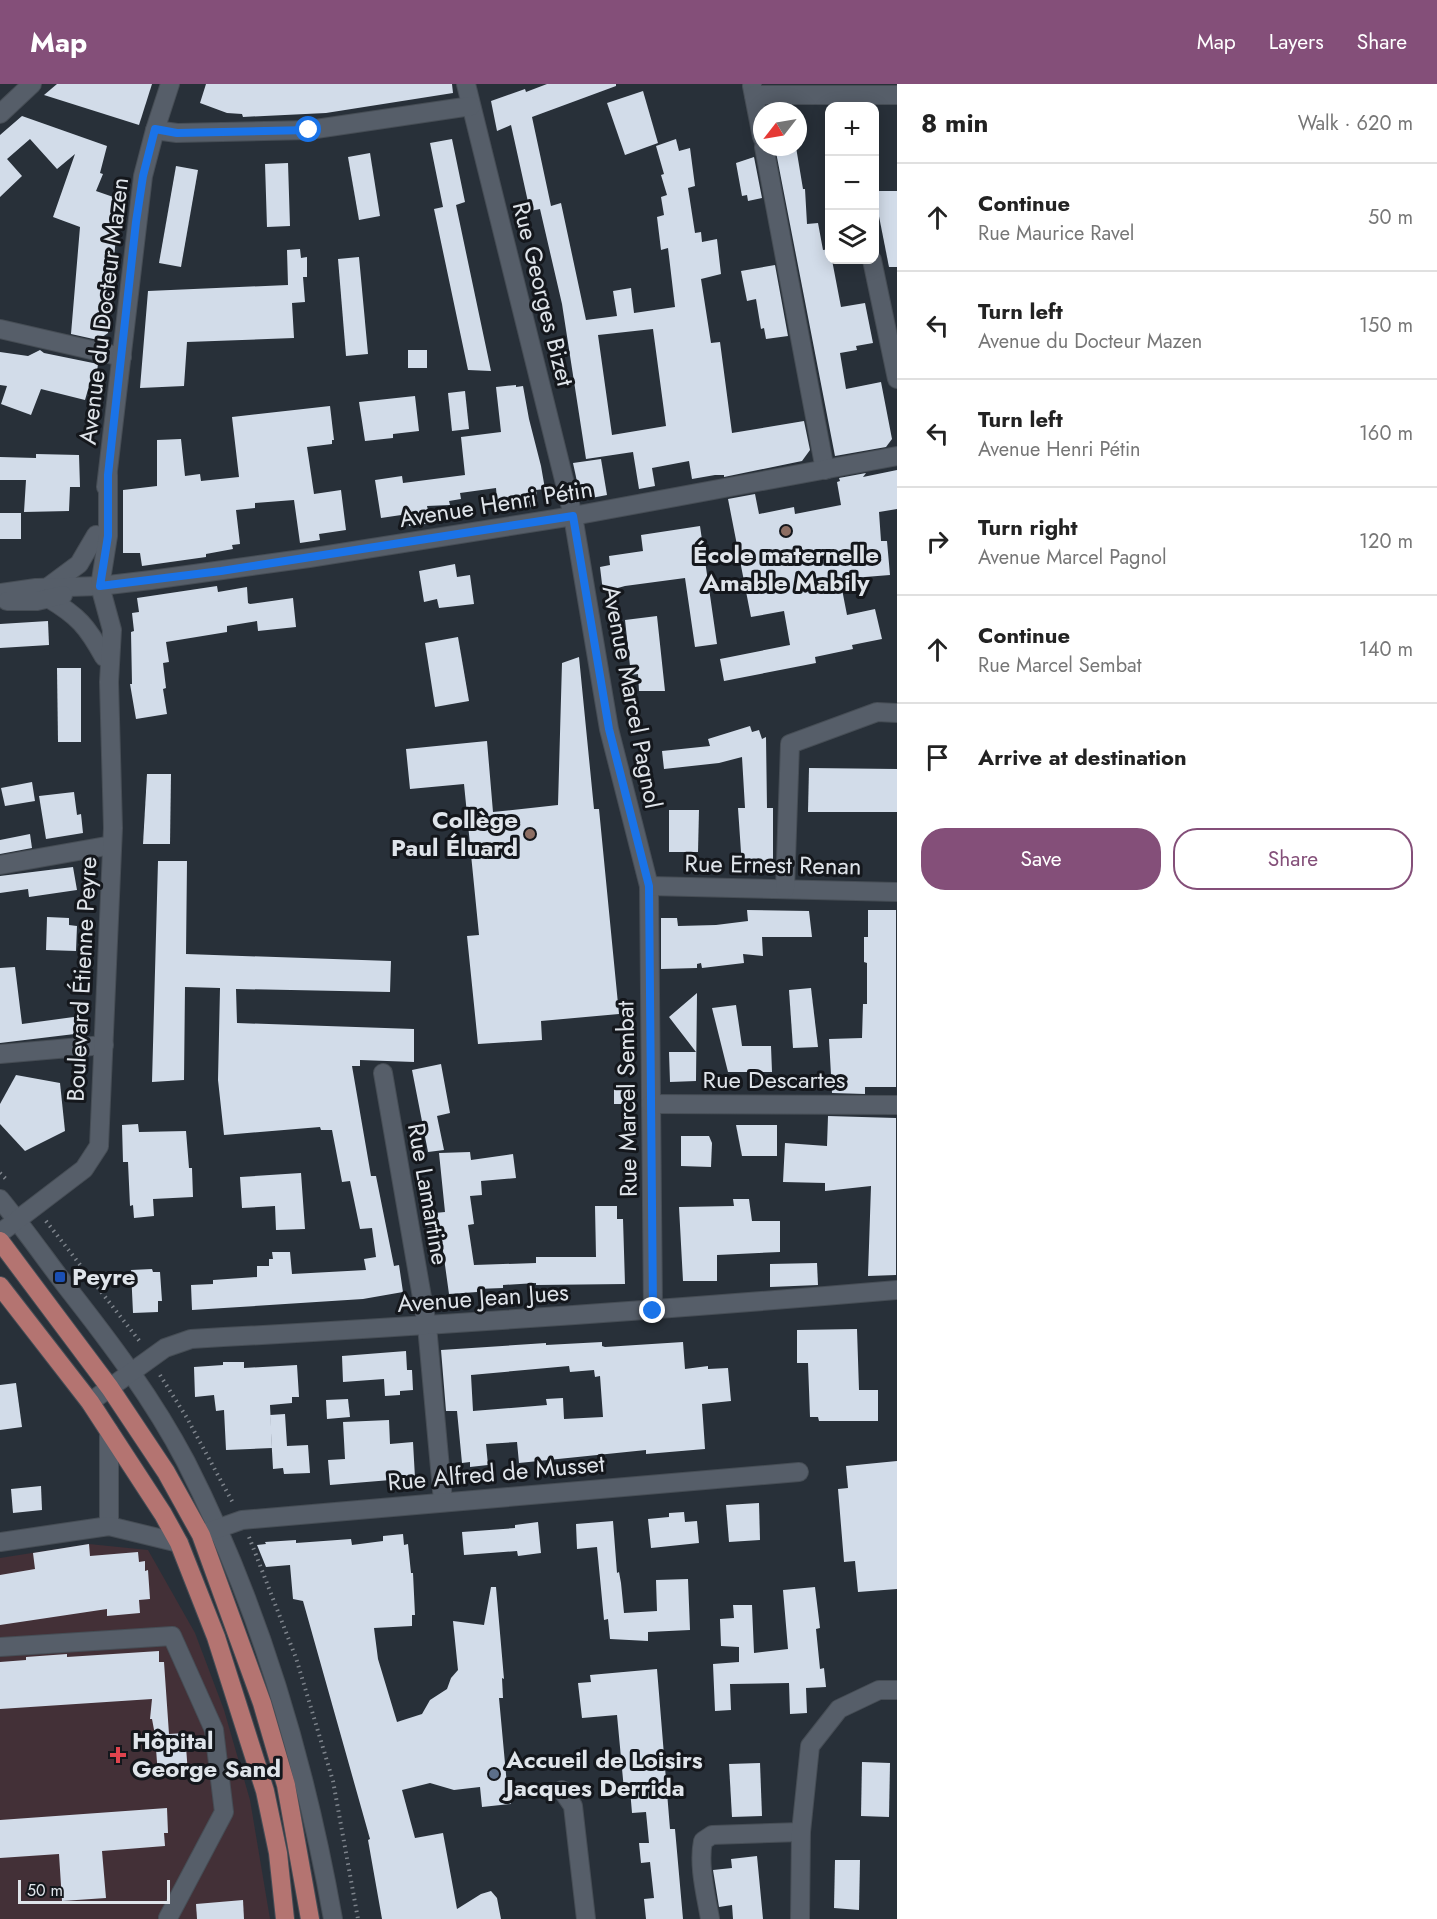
<!DOCTYPE html>
<html lang="en">
<head>
<meta charset="utf-8">
<style>
  :root { --surface:#fff; --page:#f6f6f6; --text:#222; --muted:#767676; --line:#e0e0e0; --accent:#844f79 }
  body { margin:0; font-family:Jost,sans-serif; background:var(--page); color:var(--text) }
  .controls { position:absolute; right:18px; top:18px; display:grid; overflow:hidden; border-radius:12px; box-shadow:0 3px 15px #0003 }
  .controls button { width:54px; height:54px; display:grid; place-items:center; padding:0; border:0; border-bottom:2px solid var(--line); background:var(--surface); color:var(--text); font:30px sans-serif }
  .compass { position:absolute; left:753px; top:18px; width:54px; height:54px; border-radius:50%; background:var(--surface); box-shadow:0 3px 15px #0003; rotate:239deg }
  .scale { position:absolute; left:18px; bottom:15px; width:152px; box-sizing:border-box; padding-left:6px; border:3px solid #dfe4ea; border-top:0; font-size:16px; line-height:21px; white-space:nowrap; color:#dfe4ea; -webkit-text-stroke:4px #14171c; paint-order:stroke }
  .stop { position:absolute; width:18px; height:18px; margin:-14px; border:4px solid #1a73e8; border-radius:50%; background:#fff }
  .stop.end { background:#1a73e8; border-color:#fff; box-shadow:0 2px 6px #0008 }
  .list { margin:0; padding:0; list-style:none }
  h2 { display:flex; justify-content:space-between; align-items:center; height:78px; margin:0; padding:0 24px; font-size:26px }
  h2 small { font-size:20px; font-weight:400; color:var(--muted) }
  .list li { display:grid; grid-template-columns:39px 1fr auto; gap:18px; align-items:center; box-sizing:border-box; height:108px; padding:0 24px; border-top:2px solid var(--line) }
  .list b { display:block; font-size:22px; white-space:nowrap }
  .list p { margin:0; font-size:20px; white-space:nowrap; color:var(--muted) }
  .list em { font-size:20px; font-style:normal; color:var(--muted) }
  .actions { display:flex; gap:12px; padding:18px 24px }
  .actions a { flex:1; padding:14px 0; border:2px solid var(--accent); border-radius:24px; text-align:center; font-size:21px; color:var(--accent) }
  .actions .main { background:var(--accent); color:#fff }
  .icon { flex:none; width:33px; height:33px; fill:none; stroke:currentColor; stroke-width:2; stroke-linecap:round; stroke-linejoin:round }
  .map { position:relative; flex:none; width:897px; height:1835px; overflow:hidden }
  header { display:flex; align-items:center; gap:36px; box-sizing:border-box; height:84px; padding:0 30px; background:var(--accent); color:#fff }
  header strong { font-size:28px }
  nav { display:flex; gap:33px; margin-inline-start:auto; font-size:21px }
  main { display:flex }
  aside { flex:1; background:var(--surface) }
  .map>svg:first-child { display:block }
  .medical { fill:#433037 }
  .building { fill:#d2dce9; fill-rule:evenodd }
  .lines { fill:none; stroke-linecap:round; stroke-linejoin:round }
  .minor-casing { stroke:#464d55; stroke-width:20 }
  .major-casing { stroke:#464d55; stroke-width:20 }
  .path { stroke:#7e848c; stroke-width:4; stroke-dasharray:1.5 4.5; stroke-linecap:butt }
  .minor { stroke:#565e69; stroke-width:18 }
  .major { stroke:#b47471; stroke-width:18 }
  .route { stroke:#1a73e8; stroke-width:8 }
  .education-dot { fill:#8d6e63; stroke:#14171c; stroke-width:2 }
  .transit-dot { fill:#1a4fb4; stroke:#14171c; stroke-width:2 }
  .health-dot { fill:#e0444e; stroke:#14171c; stroke-width:2 }
  .service-dot { fill:#5c6f8a; stroke:#14171c; stroke-width:2 }
  .labels { text-anchor:middle; stroke-width:6; stroke-linejoin:round; paint-order:stroke }
  .street-label { font-size:24px; fill:#dfe4ea; stroke:#14171c }
  .poi-label { font-size:24px; font-weight:bold; fill:#dfe4ea; stroke:#14171c; text-anchor:start }
</style>
</head>
<body>
<header>
<strong>Map</strong>
<nav><a>Map</a><a>Layers</a><a>Share</a></nav>
</header>
<main>
<div class="map">
<svg width="897" height="1835" viewBox="0 0 897 1835">
  <rect width="100%" height="100%" fill="#283039"/>
  <polygon class="medical" points="89,1460 148,1466 195,1549 224,1626 250,1716 270,1835 0,1835 0,1474"/>
  <g class="building">
    <polygon points="57,0 152,0 139,41 44,11"/>
    <polygon points="206,0 452,0 453,9 326,29 243,33 242,30 227,29 200,19"/>
    <path d="M547 0H616V2L532 33 551 122 561 119 586 236 617 232 613 207 631 204 634 229 675 223 668 164 661 166 657 133 664 131 661 113 667 111 661 91 664 90 656 62 676 55 679 67 690 64 695 102 688 104 695 149 701 148 702 158 717 155 721 190 701 195 711 259 720 258 732 349 804 337 810 366 802 377 724 393V391H715L692 395 689 377 652 384 655 402 639 405 633 368 586 375 562 220 540 125 530 127 511 41 497 47 491 17 525 5 526 8ZM653 245 666 342 612 351 598 251Z"/>
    <polygon points="643,7 658,59 625,71 607,19"/>
    <polygon points="22,32 107,62 100,89 103,90 96,107 119,115 108,249 98,256 71,250 80,143 53,133 75,70 57,85 30,55 7,75 22,92 0,113 0,51"/>
    <polygon points="452,55 465,118 456,121 491,287 468,286 434,125 443,123 430,59"/>
    <polygon points="775,63 796,63 803,105 805,105 807,140 818,139 823,166 830,165 830,176 832,176 841,223 865,219 873,259 856,262 857,266 840,269 846,305 881,298 892,355 886,363 835,372"/>
    <polygon points="370,69 380,132 359,136 348,73"/>
    <polygon points="754,73 762,114 748,117 747,111 742,112 736,79"/>
    <polygon points="288,79 290,142 267,143 265,80"/>
    <polygon points="176,82 198,86 181,183 159,179"/>
    <polygon points="874,107 897,107 897,183 889,183"/>
    <polygon points="300,165 301,174 307,173 307,193 303,193 305,218 292,219 294,254 187,258 184,302 140,304 148,207 288,201 287,166"/>
    <polygon points="359,173 368,270 346,272 338,175"/>
    <polygon points="775,181 788,252 766,255 764,244 761,245 756,215 747,217 741,187"/>
    <polygon points="40,266 44,269 98,280 96,296 91,295 85,316 41,305 31,331 1,320 7,302 0,301 0,268 28,272"/>
    <rect x="408" y="266" width="19" height="18"/>
    <polygon points="516,301 516,303 523,302 529,335 541,382 545,405 536,406 538,422 498,428 496,404 460,409 461,415 449,417 450,421 427,422 431,439 409,442 408,430 381,434 375,396 402,392 403,399 465,391 461,353 501,348 496,303"/>
    <polygon points="465,307 469,345 452,347 448,309"/>
    <polygon points="415,312 419,347 393,350 393,354 365,357 359,318"/>
    <polygon points="330,322 334,356 332,356 332,360 307,363 314,410 341,406 346,446 319,450 320,456 300,459 294,416 255,419 255,424 236,426 240,460 232,461 233,465 206,470 206,473 142,482 140,469 123,469 123,406 157,402 157,356 181,355 185,392 200,390 201,397 239,393 232,333"/>
    <polygon points="36,370 79,371 80,403 70,403 69,427 24,428 26,396 0,396 0,373 36,374"/>
    <polygon points="601,375 607,411 581,416 573,379"/>
    <polygon points="897,386 897,425 879,428 881,457 887,457 890,491 840,495 847,531 875,525 882,555 852,561 853,565 815,573 816,579 724,597 720,575 790,561 784,527 751,533 728,415 755,410 759,430 794,423 795,430 841,421 837,398 840,397 839,394 866,389 863,393"/>
    <rect x="0" y="429" width="21" height="26"/>
    <polygon points="700,442 717,560 695,563 685,494 625,502 603,508 600,483 610,481 609,472 643,467 641,451"/>
    <polygon points="455,480 457,493 470,491 474,520 439,524 437,515 424,518 419,487"/>
    <polygon points="217,502 218,508 247,503 248,519 250,520 293,514 296,543 258,547 257,537 227,542 227,548 166,558 169,578 163,579 166,604 163,605 167,630 136,635 130,600 132,600 131,548 134,547 132,529 139,528 137,514"/>
    <polygon points="657,532 665,607 639,607 638,590 631,591 625,536"/>
    <polygon points="48,537 49,561 0,564 0,540"/>
    <polygon points="458,553 469,617 435,623 425,559"/>
    <polygon points="579,573 594,725 599,725 619,930 541,937 542,956 478,960 467,852 479,851 464,700 410,705 406,665 487,657 493,728 558,721 562,579"/>
    <polygon points="57,584 81,584 81,658 58,658"/>
    <polygon points="750,642 752,648 759,646 762,655 766,653 767,724 773,724 773,783 742,783 738,724 745,724 742,673 719,679 664,685 662,667 710,662 708,655"/>
    <polygon points="809,684 897,685 897,728 808,728"/>
    <polygon points="147,690 171,690 170,760 143,760"/>
    <polygon points="32,698 35,717 5,722 1,704"/>
    <polygon points="74,708 77,731 81,730 83,749 46,755 39,712"/>
    <polygon points="669,726 699,726 698,768 669,768"/>
    <polygon points="30,750 32,764 0,770 0,756"/>
    <polygon points="158,777 187,777 186,870 391,877 390,908 236,905 237,939 414,945 414,978 360,976 360,982 352,982 371,1092 376,1092 394,1182 399,1181 403,1208 363,1215 192,1226 191,1201 213,1200 213,1196 257,1193 257,1182 269,1182 269,1175 273,1175 272,1168 290,1168 292,1190 366,1186 364,1175 376,1173 372,1144 360,1145 350,1097 342,1098 332,1046 321,1046 320,1043 224,1051 218,996 220,904 185,903 184,996 152,998"/>
    <polygon points="73,783 77,806 29,813 28,805 0,809 0,792"/>
    <polygon points="747,826 809,827 812,853 762,853 763,872 743,870 744,879 702,884 701,879 697,880 697,884 661,885 661,834 677,834 678,842 716,841 748,837"/>
    <polygon points="868,826 896,826 896,1003 865,1003 865,1010 832,1009 829,955 862,954 863,920 867,920 867,879 864,878 864,853 868,853"/>
    <polygon points="47,833 69,834 69,841 77,842 76,867 46,866"/>
    <polygon points="15,883 22,940 81,932 83,949 0,959 0,884"/>
    <polygon points="811,904 818,963 793,964 789,906"/>
    <polygon points="697,909 696,997 670,998 669,968 696,968 669,933"/>
    <polygon points="736,921 742,962 771,962 772,988 728,988 712,924"/>
    <polygon points="441,980 450,1029 437,1032 444,1066 428,1068 412,986"/>
    <polygon points="16,991 60,999 65,1047 25,1067 0,1040 0,1020"/>
    <rect x="614" y="1004" width="16" height="16"/>
    <polygon points="828,1032 896,1034 896,1191 868,1192 871,1102 825,1107 825,1099 783,1098 785,1059 827,1062"/>
    <polygon points="138,1040 139,1048 186,1047 189,1084 192,1084 193,1113 153,1115 154,1132 134,1134 133,1121 130,1122 128,1078 123,1078 122,1041"/>
    <polygon points="736,1041 777,1041 777,1072 742,1072"/>
    <polygon points="681,1052 709,1052 712,1059 711,1083 681,1082"/>
    <polygon points="470,1068 471,1076 513,1070 516,1094 481,1097 482,1111 470,1112 474,1140 468,1141 474,1181 536,1179 536,1173 596,1173 595,1122 617,1122 617,1135 623,1135 625,1200 536,1201 536,1199 503,1201 503,1204 477,1205 477,1208 449,1210 440,1145 428,1146 424,1130 445,1128 439,1069"/>
    <polygon points="301,1089 305,1145 276,1146 275,1122 242,1124 240,1093"/>
    <polygon points="733,1115 749,1115 752,1137 780,1137 780,1168 717,1171 717,1197 683,1197 679,1123 734,1122"/>
    <polygon points="817,1179 818,1201 770,1203 770,1180"/>
    <polygon points="152,1185 153,1188 160,1188 162,1217 158,1217 158,1228 133,1229 131,1186"/>
    <polygon points="857,1245 859,1306 878,1306 878,1337 819,1337 818,1333 810,1333 808,1279 797,1279 797,1246"/>
    <path d="M602 1258V1262L605 1263 683 1258 685 1285 708 1282V1285L728 1284 731 1317 702 1320 705 1365 646 1370V1366L519 1379 517 1358 486 1360 488 1381 470 1383V1378L462 1379 457 1327H446L441 1266 546 1259V1261ZM569 1282 570 1288 594 1286 595 1293 600 1292 603 1333 564 1335 563 1314 546 1315 547 1321 473 1327 471 1291Z"/>
    <polygon points="406,1267 407,1286 412,1286 413,1306 400,1307 400,1311 385,1312 384,1295 343,1298 342,1272"/>
    <polygon points="223,1278 244,1278 244,1284 297,1281 299,1313 292,1313 292,1319 270,1321 272,1364 226,1366 224,1326 216,1327 214,1311 195,1313 194,1283 223,1281"/>
    <polygon points="16,1299 22,1343 0,1346 0,1301"/>
    <polygon points="348,1315 350,1333 327,1335 326,1316"/>
    <polygon points="285,1330 287,1362 308,1361 310,1389 284,1390 283,1384 273,1385 270,1331"/>
    <polygon points="389,1336 390,1360 413,1358 415,1394 330,1401 328,1376 345,1375 343,1338"/>
    <polygon points="897,1377 897,1505 858,1508 855,1477 844,1478 838,1405 848,1404 846,1382"/>
    <polygon points="41,1402 42,1426 13,1429 11,1405"/>
    <polygon points="759,1419 760,1456 729,1458 726,1421"/>
    <polygon points="684,1428 685,1438 697,1437 699,1459 651,1464 648,1435 669,1433 669,1429"/>
    <polygon points="613,1437 617,1489 619,1488 621,1499 624,1529 657,1527 656,1496 688,1495 690,1546 648,1548 648,1557 610,1555 608,1535 604,1536 597,1463 577,1465 576,1440"/>
    <polygon points="538,1438 541,1469 518,1472 517,1467 464,1471 462,1448 515,1444 515,1441"/>
    <polygon points="403,1450 404,1461 408,1460 411,1489 413,1489 415,1531 412,1531 412,1542 374,1544 378,1575 397,1638 422,1630 430,1616 447,1605 451,1594 458,1586 453,1537 484,1541 491,1503 496,1503 504,1595 502,1594 503,1614 499,1614 507,1701 510,1701 511,1720 482,1723 480,1703 454,1706 430,1699 402,1706 415,1754 443,1749 457,1825 481,1810 491,1807 497,1814 501,1835 382,1835 368,1756 370,1755 303,1517 293,1515 290,1481 266,1483 257,1461 266,1460 265,1458 296,1456 296,1459 351,1455 352,1461 383,1457 383,1452"/>
    <polygon points="89,1460 90,1472 138,1468 139,1478 145,1477 145,1487 148,1486 150,1515 139,1516 140,1529 107,1532 107,1525 0,1541 0,1491 35,1485 33,1469"/>
    <polygon points="815,1503 820,1544 816,1545 820,1585 824,1584 826,1603 806,1604 807,1629 790,1630 789,1599 730,1600 731,1626 715,1627 713,1580 739,1578 739,1563 721,1562 720,1535 734,1534 733,1521 752,1521 754,1569 788,1565 783,1506"/>
    <polygon points="159,1567 159,1578 164,1578 169,1650 185,1649 188,1690 158,1692 155,1651 152,1635 150,1635 152,1615 0,1625 0,1578 26,1576 26,1573 67,1570 67,1573"/>
    <polygon points="657,1585 670,1745 675,1745 683,1835 646,1835 644,1815 654,1814 650,1778 641,1779 639,1759 649,1759 646,1728 632,1729 630,1705 624,1706 617,1631 582,1634 578,1599 591,1598 590,1591"/>
    <polygon points="862,1678 890,1679 889,1733 861,1732"/>
    <polygon points="760,1679 762,1732 732,1733 729,1680"/>
    <polygon points="167,1724 168,1749 164,1749 165,1762 102,1767 106,1814 62,1817 59,1770 0,1774 0,1736"/>
    <polygon points="757,1772 763,1835 733,1835 732,1821 719,1823 713,1786 732,1784 731,1775"/>
    <polygon points="835,1776 860,1776 859,1826 834,1824"/>
    <polygon points="243,1816 244,1835 197,1835 196,1820"/>
  </g>
  <g class="lines">
    <g class="minor-casing">
      <g id="minor">
        <polyline points="466,0 573,432 609,645 649,802 653,1227"/>
        <polyline points="752,2 762,53"/>
        <polyline points="754,11 897,11"/>
        <polyline points="0,30 32,0"/>
        <polyline points="155,46 177,49 309,46 471,22"/>
        <polyline points="764,63 825,386"/>
        <polyline points="872,176 897,295"/>
        <polyline points="0,245 122,273"/>
        <polyline points="106,403 143,92 155,46 170,0"/>
        <polyline points="48,503 79,480 96,451"/>
        <polyline points="0,509 36,504 100,502 151,496 309,474 573,432 897,372"/>
        <path d="M48 514C78 532 87 542 104 573"/>
        <polyline points="7,517 37,517 63,511"/>
        <polyline points="0,781 112,761"/>
        <polyline points="649,802 897,808"/>
        <polyline points="785,805 790,660 877,628 897,629"/>
        <polyline points="0,970 104,961"/>
        <polyline points="383,989 427,1242 443,1417"/>
        <polyline points="651,1020 897,1021"/>
        <path d="M0 1115C23 1143 44 1173 66 1202 110 1258 153 1315 186 1378 259 1521 305 1678 333 1835"/>
        <polyline points="0,1149 84,1085 99,1062 113,744 109,598 112,546 100,502 108,452 108,391"/>
        <path d="M90 1318 165 1264 191 1255C426 1242 662 1226 897 1206"/>
        <polyline points="109,1347 109,1442"/>
        <polyline points="208,1448 242,1436 799,1388"/>
        <polyline points="0,1458 109,1442 179,1459"/>
        <polyline points="0,1563 172,1552 214,1646 224,1728 168,1834"/>
        <polyline points="562,1706 573,1722 586,1835"/>
        <path d="M710 1835C706 1811 698 1781 703 1757L712 1751 801 1748"/>
        <polyline points="800,1835 801,1748 810,1662 839,1625 879,1606 897,1606"/>
      </g>
    </g>
    <g class="major-casing">
      <g id="major">
        <polyline points="0,1157 110,1304 166,1388 201,1451 262,1619 286,1701 310,1835"/>
        <polyline points="0,1202 90,1318 163,1430 179,1459 216,1553 265,1707 278,1769 285,1835"/>
      </g>
    </g>
    <g class="path">
      <polyline points="0,1089 8,1097"/>
      <polyline points="46,1137 141,1259"/>
      <polyline points="160,1291 187,1334 233,1419"/>
      <polyline points="249,1453 296,1574 333,1697 358,1835"/>
    </g>
    <use href="#minor" class="minor"/>
    <use href="#major" class="major"/>
  </g>
  <g class="lines">
    <polyline class="route" points="309,46 177,49 155,45 143,92 136,138 108,391 108,452 100,502 221,487 573,432 609,645 649,802 653,1227"/>
  </g>
  <g class="education-dot">
    <circle cx="786" cy="447" r="6"/>
    <circle cx="530" cy="750" r="6"/>
  </g>
  <rect class="transit-dot" x="54" y="1187" width="12" height="12" rx="3"/>
  <path class="health-dot" d="M115 1662h6v6h6v6h-6v6h-6v-6h-6v-6h6z"/>
  <circle class="service-dot" cx="494" cy="1690" r="6"/>
  <g class="labels">
    <g class="street-label">
      <text transform="translate(543 210) rotate(76)" y="8">Rue Georges Bizet</text>
      <text transform="translate(104 227) rotate(-83)" y="8">Avenue du Docteur Mazen</text>
      <text transform="translate(496 420) rotate(-9)" y="8">Avenue Henri Pétin</text>
      <text transform="translate(632 613) rotate(79)" y="8">Avenue Marcel Pagnol</text>
      <text transform="translate(773 781) rotate(1)" y="8">Rue Ernest Renan</text>
      <text transform="translate(82 895) rotate(-87)" y="8">Boulevard Étienne Peyre</text>
      <text x="774" y="1004">Rue Descartes</text>
      <text transform="translate(627 1015) rotate(-91)" y="8">Rue Marcel Sembat</text>
      <text transform="translate(428 1110) rotate(80)" y="8">Rue Lamartine</text>
      <text transform="translate(483 1214) rotate(-4)" y="8">Avenue Jean Jues</text>
      <text transform="translate(496 1389) rotate(-5)" y="8">Rue Alfred de Musset</text>
    </g>
    <g class="poi-label">
      <text x="786" y="479" text-anchor="middle">École maternelle<tspan x="786" dy="28">Amable Mabily</tspan></text>
      <text x="518" y="744" text-anchor="end">Collège<tspan x="518" dy="28">Paul Éluard</tspan></text>
      <text x="72" y="1201">Peyre</text>
      <text x="132" y="1665">Hôpital<tspan x="132" dy="28">George Sand</tspan></text>
      <text x="506" y="1684">Accueil de Loisirs<tspan x="506" dy="28">Jacques Derrida</tspan></text>
    </g>
  </g>
</svg>
<div class="controls">
<button>+</button>
<button>−</button>
<button><svg class="icon" aria-label="layers" viewBox="0 0 24 24"><path d="M12 4l9 5-9 5-9-5zM3 14l9 5 9-5"/></svg></button>
</div>
<svg class="compass" viewBox="-18 -18 36 36"><path d="M0-13l5 13h-10z" fill="#e53935"/><path d="M0 13l5-13h-10z" fill="#767676"/></svg>
<div class="scale">50 m</div>
<div class="stop" style="left:309px;top:46px"></div>
<div class="stop end" style="left:653px;top:1227px"></div>
</div>
<aside>
<h2>8 min<small>Walk · 620 m</small></h2>
<ul class="list">
<li><svg class="icon" aria-label="ahead" viewBox="0 0 24 24"><path d="M12 20V5M6 11l6-6 6 6"/></svg><div><b>Continue</b><p>Rue Maurice Ravel</p></div><em>50 m</em></li>
<li><svg class="icon" aria-label="left" viewBox="0 0 24 24"><path d="M17 20v-9H6M10 6l-5 5 5 5"/></svg><div><b>Turn left</b><p>Avenue du Docteur Mazen</p></div><em>150 m</em></li>
<li><svg class="icon" aria-label="left" viewBox="0 0 24 24"><path d="M17 20v-9H6M10 6l-5 5 5 5"/></svg><div><b>Turn left</b><p>Avenue Henri Pétin</p></div><em>160 m</em></li>
<li><svg class="icon" aria-label="right" viewBox="0 0 24 24"><path d="M7 20v-9h11M14 6l5 5-5 5"/></svg><div><b>Turn right</b><p>Avenue Marcel Pagnol</p></div><em>120 m</em></li>
<li><svg class="icon" aria-label="ahead" viewBox="0 0 24 24"><path d="M12 20V5M6 11l6-6 6 6"/></svg><div><b>Continue</b><p>Rue Marcel Sembat</p></div><em>140 m</em></li>
<li><svg class="icon" aria-label="arrive" viewBox="0 0 24 24"><path d="M6 21V4h12l-3 4 3 4H6"/></svg><div><b>Arrive at destination</b></div></li>
</ul>
<div class="actions"><a class="main">Save</a><a>Share</a></div>
</aside>
</main>
</body>
</html>
